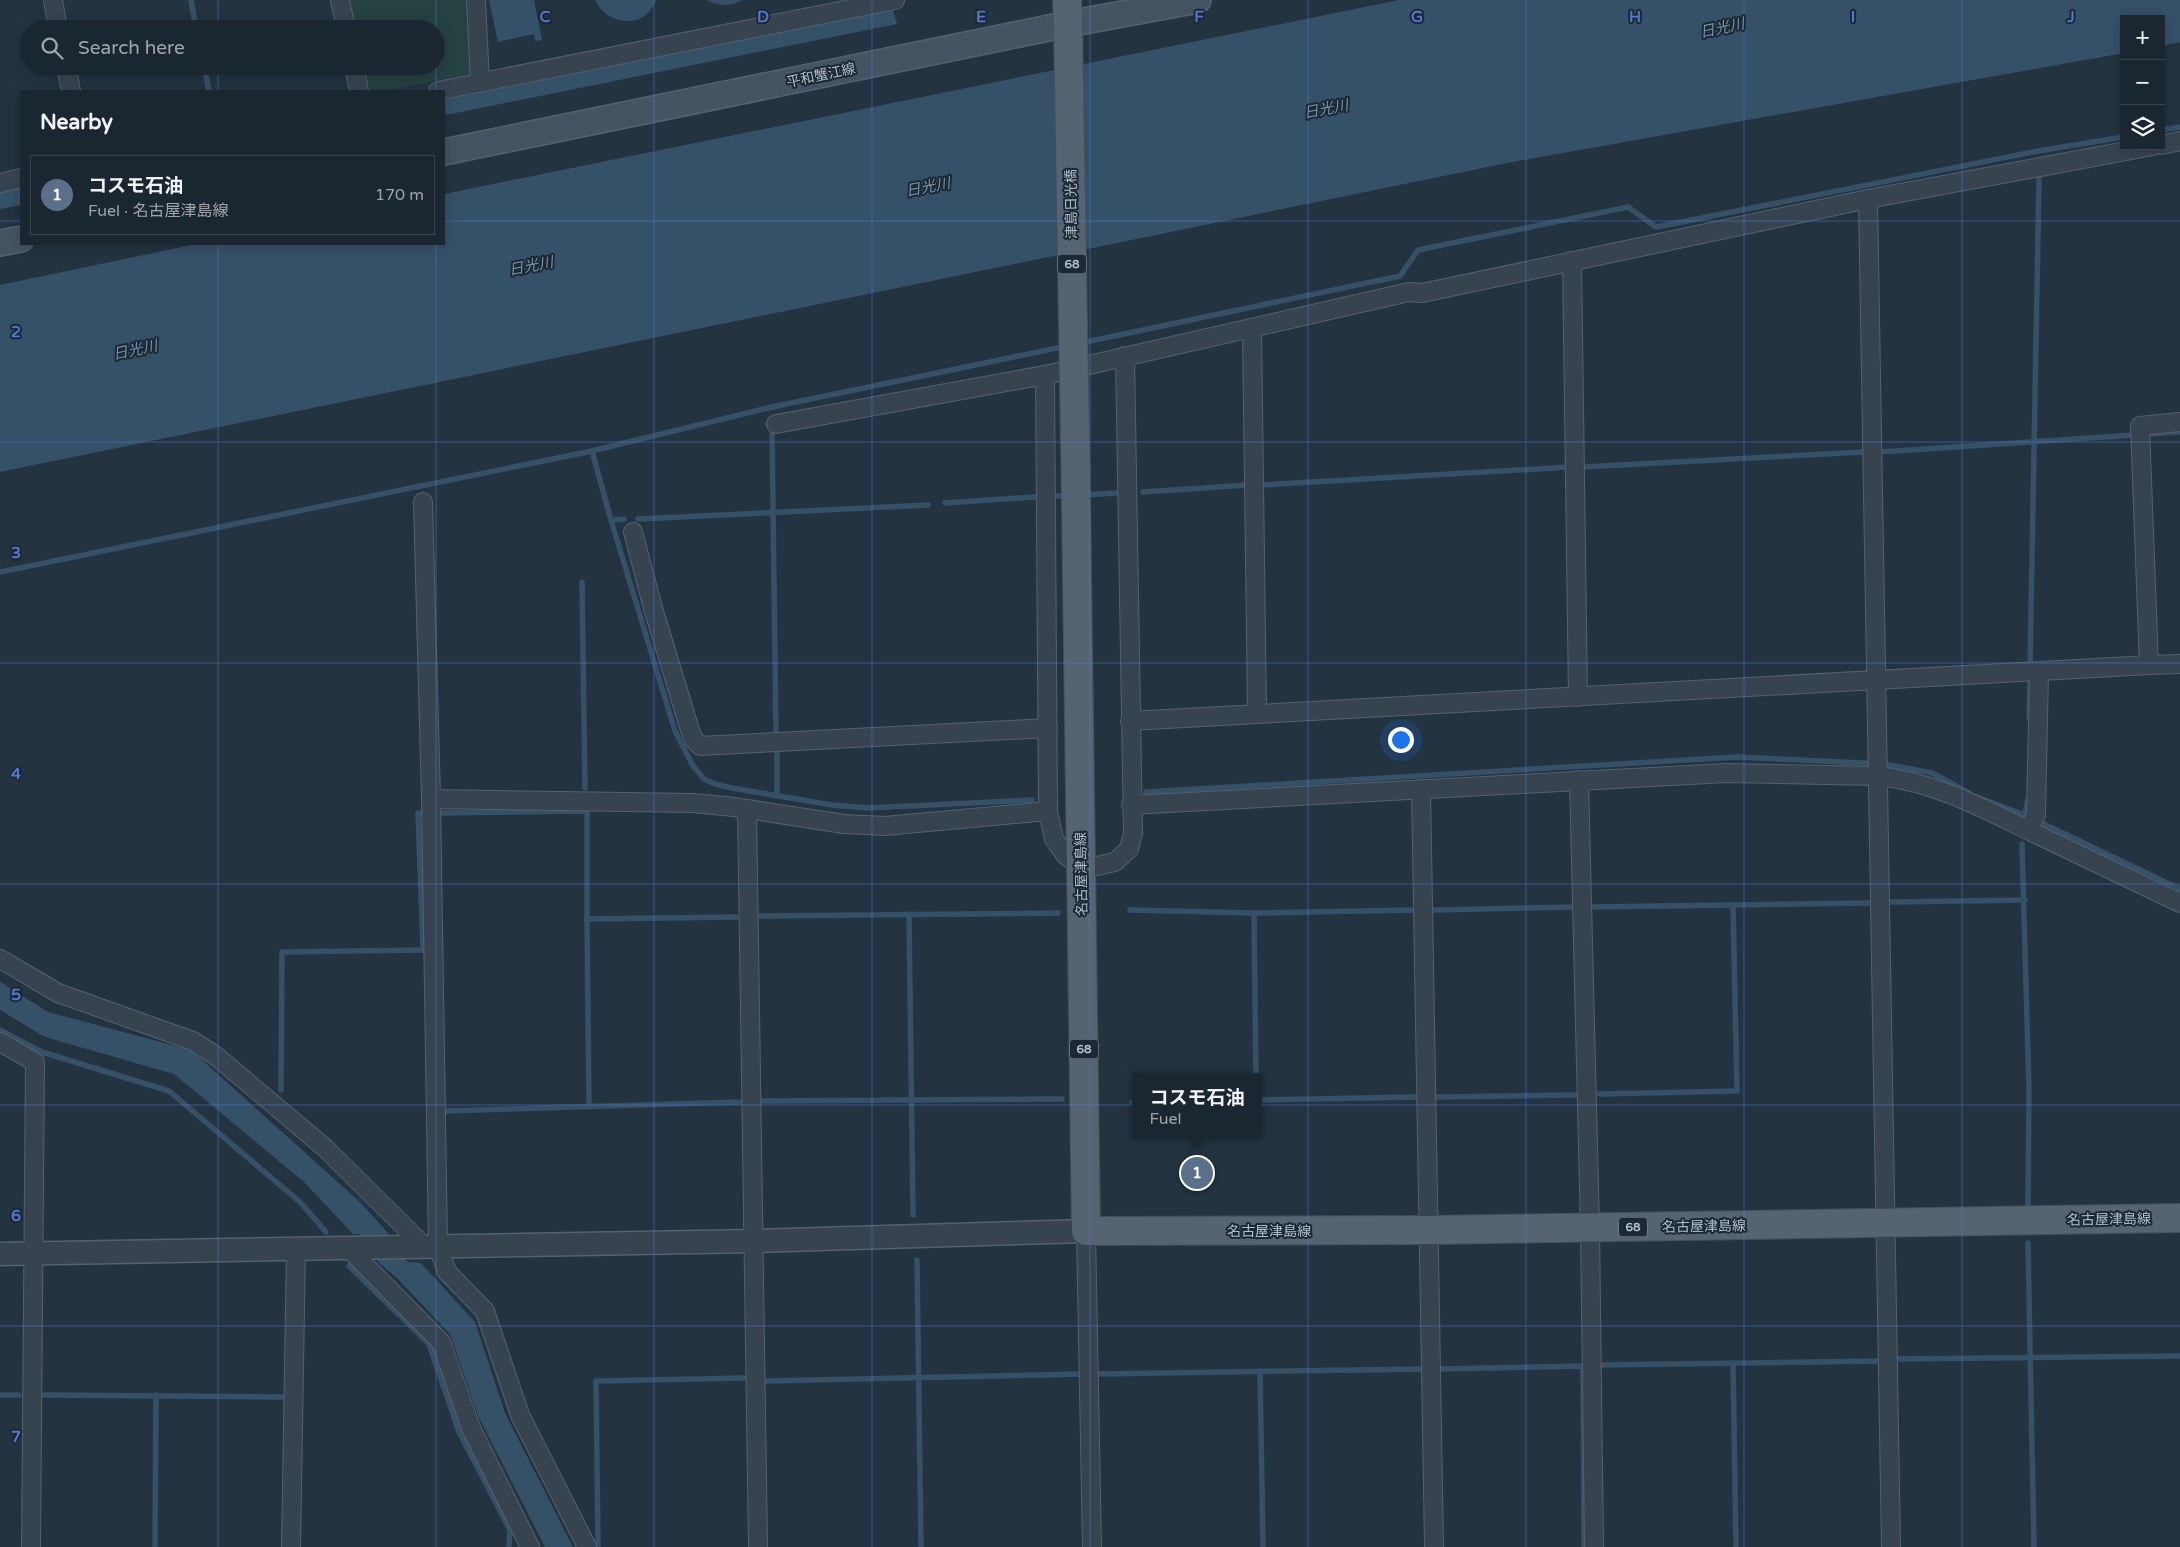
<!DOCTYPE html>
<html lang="en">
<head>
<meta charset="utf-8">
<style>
  :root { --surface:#1a2630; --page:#232e38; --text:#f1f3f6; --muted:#9fa5ab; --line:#38434c; --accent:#8c9099 }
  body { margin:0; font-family:"Varela Round","Noto Sans JP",sans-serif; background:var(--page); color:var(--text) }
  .controls { position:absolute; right:15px; top:15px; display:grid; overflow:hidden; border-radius:0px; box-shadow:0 2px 12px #0003 }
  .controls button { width:45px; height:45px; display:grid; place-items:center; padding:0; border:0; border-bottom:1px solid var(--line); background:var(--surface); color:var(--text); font:25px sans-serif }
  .you { position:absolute; left:1400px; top:739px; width:18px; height:18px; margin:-12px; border:4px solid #fff; border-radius:50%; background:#1a73e8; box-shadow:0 0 0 8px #1a73e833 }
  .badge { display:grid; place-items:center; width:32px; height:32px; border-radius:50%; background:var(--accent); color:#fff; font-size:16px; font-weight:700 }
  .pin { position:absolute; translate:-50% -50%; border:2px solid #fff; box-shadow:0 1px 5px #0006 }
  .popup { position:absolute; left:1132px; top:1073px; width:130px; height:65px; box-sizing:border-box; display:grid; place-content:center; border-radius:0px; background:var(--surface); filter:drop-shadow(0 1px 4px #0005); font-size:16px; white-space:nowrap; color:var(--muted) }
  .popup b { font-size:19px; color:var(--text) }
  .popup::after { content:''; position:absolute; left:50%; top:100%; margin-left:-10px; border:10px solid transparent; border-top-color:var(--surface) }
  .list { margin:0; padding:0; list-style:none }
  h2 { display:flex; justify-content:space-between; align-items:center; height:65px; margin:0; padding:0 20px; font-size:21px }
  h2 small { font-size:16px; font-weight:400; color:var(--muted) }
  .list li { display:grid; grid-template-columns:32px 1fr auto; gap:15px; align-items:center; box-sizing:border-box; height:80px; margin:0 10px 10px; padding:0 10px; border:1px solid var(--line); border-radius:0px }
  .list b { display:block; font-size:19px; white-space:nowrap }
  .list p { margin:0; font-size:16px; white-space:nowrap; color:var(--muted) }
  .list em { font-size:16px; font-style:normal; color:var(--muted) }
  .icon { flex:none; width:28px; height:28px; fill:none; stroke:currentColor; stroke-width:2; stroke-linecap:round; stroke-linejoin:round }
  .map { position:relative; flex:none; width:2180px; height:1547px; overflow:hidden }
  .search { position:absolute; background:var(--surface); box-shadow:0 2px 12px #0003; left:20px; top:20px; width:425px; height:55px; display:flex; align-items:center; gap:12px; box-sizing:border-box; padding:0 18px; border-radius:28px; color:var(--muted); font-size:19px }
  .panel { position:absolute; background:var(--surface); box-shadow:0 2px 12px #0003; left:20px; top:90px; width:425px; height:155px; border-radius:0px }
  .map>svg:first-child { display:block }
  .green { fill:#254141 }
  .water { fill:#355168 }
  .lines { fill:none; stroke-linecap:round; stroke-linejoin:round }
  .stream { stroke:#355168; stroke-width:5.5 }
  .minor-casing { stroke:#55626e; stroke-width:20 }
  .tertiary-casing { stroke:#55626e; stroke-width:25 }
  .secondary-casing { stroke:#55626e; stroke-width:28 }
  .primary-casing { stroke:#43505c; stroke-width:30 }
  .minor { stroke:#374450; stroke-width:18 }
  .tertiary { stroke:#374450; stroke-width:22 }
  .secondary { stroke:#455463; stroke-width:25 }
  .primary { stroke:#556470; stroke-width:28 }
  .primary-bridge-casing { stroke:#43505c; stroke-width:30; stroke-linecap:butt }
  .primary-bridge { stroke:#556470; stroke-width:28 }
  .grid { fill:none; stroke:#5276d3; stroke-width:1; stroke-opacity:0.55 }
  .labels { text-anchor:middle; stroke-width:4; stroke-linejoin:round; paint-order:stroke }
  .shield { fill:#1c2935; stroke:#86929e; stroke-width:1 }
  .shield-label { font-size:12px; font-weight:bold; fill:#b3bfcb }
  .street-label { font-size:14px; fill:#b3bfcb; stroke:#1c2935 }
  .water-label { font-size:15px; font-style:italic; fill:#7194b0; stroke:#1c2935 }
  .grid-label { font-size:16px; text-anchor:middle; font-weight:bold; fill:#5276d3; stroke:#1c2935; stroke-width:4; stroke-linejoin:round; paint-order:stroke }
</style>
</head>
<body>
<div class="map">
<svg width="2180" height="1547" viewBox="0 0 2180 1547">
  <rect width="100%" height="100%" fill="#233340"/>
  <polygon class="green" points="348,0 468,0 473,73 385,91 369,91 366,88 361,66 436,66 436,29 353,29"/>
  <g class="water">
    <polygon points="489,0 534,0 542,40 535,41 534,34 498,42"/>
    <path d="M595 0H656C646 30 607 26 595 0Z"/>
    <path d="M707 0H742C731 7 718 6 707 0Z"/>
    <polygon points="1399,0 2180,0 2180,42 2161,46 2161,19 2124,19 2124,53 1507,163 0,472 0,285 196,244 444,244 444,194"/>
    <polygon points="893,10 897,24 446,115 444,100"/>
    <polygon points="21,188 21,205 0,209 0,192"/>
    <polygon points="0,982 48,1012 191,1050 361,1203 387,1232 401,1256 408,1262 421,1263 475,1322 505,1413 573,1547 545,1547 479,1418 450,1334 397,1278 380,1264 360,1234 353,1234 304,1182 174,1074 45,1037 0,1010"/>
  </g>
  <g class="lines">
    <g class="stream">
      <polyline points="191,0 196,29"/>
      <polyline points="204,66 209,91"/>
      <polyline points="2161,130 2180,127"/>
      <polyline points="1081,343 1400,276 1418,250 1628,207 1656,227 2038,151 2124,137"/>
      <polyline points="772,431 776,734"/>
      <polyline points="592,451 611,520 675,731 693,766 704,779 715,784 732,788 832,805 868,808 1032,800"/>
      <polyline points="1880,452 2180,432"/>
      <polyline points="1583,467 1864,452"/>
      <polyline points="1263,485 1569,467"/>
      <polyline points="1143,492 1248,485"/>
      <polyline points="1082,495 1117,493"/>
      <polyline points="1055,496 1068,496"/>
      <polyline points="945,503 1034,497"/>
      <polyline points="638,519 928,505"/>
      <polyline points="611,520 624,519"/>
      <polyline points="0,572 592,451 772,407 1067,346"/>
      <polyline points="582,582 585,788"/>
      <polyline points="2030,666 2039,179"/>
      <polyline points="2029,717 2030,682"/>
      <polyline points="777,750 777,795"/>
      <polyline points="1146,792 1737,757 1885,764 1932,773 1969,793"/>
      <polyline points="1977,797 2025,815 2180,889"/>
      <polyline points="440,813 587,811 587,919 736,917"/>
      <polyline points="2023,818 2025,815 2028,799"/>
      <polyline points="2022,844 2029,1090 2028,1206"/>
      <polyline points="1891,902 2025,900"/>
      <polyline points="1592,907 1873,903"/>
      <polyline points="1130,910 1254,913 1415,910"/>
      <polyline points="1435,910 1575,907"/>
      <polyline points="1254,913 1256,1077"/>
      <polyline points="909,914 913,1215"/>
      <polyline points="759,916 1058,913"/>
      <polyline points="587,919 589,1107"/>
      <polyline points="0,1030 42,1052 169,1091 300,1202 326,1232"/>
      <polyline points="281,1090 282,952 423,950 418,813 423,813"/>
      <polyline points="1599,1094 1737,1091 1733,905"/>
      <polyline points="1437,1097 1575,1095"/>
      <polyline points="1258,1100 1416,1097"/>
      <polyline points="760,1101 1062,1099"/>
      <polyline points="1132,1102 1136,1102"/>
      <polyline points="445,1111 740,1102"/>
      <polyline points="2028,1243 2034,1547"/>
      <polyline points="917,1260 921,1547"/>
      <polyline points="349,1266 429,1344 459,1432 510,1530 509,1547"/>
      <polyline points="1897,1359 2180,1356"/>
      <polyline points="1733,1363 1736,1547"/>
      <polyline points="1598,1365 1879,1361"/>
      <polyline points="1583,1366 1584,1547"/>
      <polyline points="1437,1369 1585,1366"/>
      <polyline points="1260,1371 1263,1547"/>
      <polyline points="1096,1374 1425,1369"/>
      <polyline points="765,1381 1081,1374"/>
      <polyline points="0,1395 19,1395"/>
      <polyline points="44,1395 289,1397"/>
      <polyline points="155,1547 156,1395"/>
      <polyline points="598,1547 596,1381 745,1378"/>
    </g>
    <g class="minor-casing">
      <g id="minor">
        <polyline points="53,0 58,29"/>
        <polyline points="340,0 346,29"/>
        <polyline points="476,0 480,83"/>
        <polyline points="66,66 71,91"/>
        <polyline points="354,66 359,91"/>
        <polyline points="438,91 895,0"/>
        <polyline points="2161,145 2180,141"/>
        <polyline points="0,183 21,178"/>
        <polyline points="1868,199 1891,1547"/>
        <polyline points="1572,261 1578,697"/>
        <polyline points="1252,329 1257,713"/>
        <polyline points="1045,375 1048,811 1054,839 1066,856 1081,867 1097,866 1115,862 1129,849 1133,833 1125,356"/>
        <polyline points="776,424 1045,375 1409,292 1422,293 1868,199 2153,146"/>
        <polyline points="423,502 431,799 438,1246 447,1272 485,1311 520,1415 587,1547"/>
        <polyline points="633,532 653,608 689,727 694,740 700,746 1048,728"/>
        <polyline points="2149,665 2180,664"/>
        <polyline points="1130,721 2149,665 2140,426 2180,422"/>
        <polyline points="1579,780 1590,1228 1594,1547"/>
        <polyline points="1421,789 1434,1547"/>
        <polyline points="431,799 693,803 734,807 844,824 885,826 1048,811"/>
        <path d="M1131 805 1726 773 1877 776C1934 781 1986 810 2036 834 2084 857 2132 880 2180 903"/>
        <polyline points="747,809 758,1547"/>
        <polyline points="2029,830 2036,814 2039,673"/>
        <polyline points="0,959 58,993 193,1041 216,1056 324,1147 424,1246"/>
        <polyline points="0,1042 35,1062 31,1547"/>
        <polyline points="1086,1231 1092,1547"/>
        <polyline points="347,1247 441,1342 471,1428 530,1547"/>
        <polyline points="291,1547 296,1248"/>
      </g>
    </g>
    <g class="tertiary-casing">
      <polyline id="tertiary" points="0,1254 753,1241 1086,1231"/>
    </g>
    <g class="secondary-casing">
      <g id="secondary">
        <polyline points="444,152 1068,24 1198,0"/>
        <polyline points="0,243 21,239"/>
      </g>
    </g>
    <g class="primary-casing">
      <g id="primary">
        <polyline points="1067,0 1068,24"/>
        <polyline points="1076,503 1086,1231 1429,1230 2180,1218"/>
      </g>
    </g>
    <use href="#minor" class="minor"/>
    <use href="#tertiary" class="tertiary"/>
    <use href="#secondary" class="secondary"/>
    <use href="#primary" class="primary"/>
    <g class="primary-bridge-casing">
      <polyline id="primary-bridge" points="1068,24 1076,503"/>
    </g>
    <use href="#primary-bridge" class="primary-bridge"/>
  </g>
  <path class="grid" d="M218 0V29M436 0V29M654 0V1547M872 0V1547M1090 0V1547M1308 0V1547M1526 0V1547M1744 0V1547M1962 0V1547M218 66V91M436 66V91M0 221H21M444 221H2180M218 244V1547M436 244V1547M0 442H2180M0 663H2180M0 884H2180M0 1105H2180M0 1326H2180"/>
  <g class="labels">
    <g class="shield">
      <rect x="1058" y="254.5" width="28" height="19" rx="4"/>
      <rect x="1070" y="1039.5" width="28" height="19" rx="4"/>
      <rect x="1619" y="1217.5" width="28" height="19" rx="4"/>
    </g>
    <g class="shield-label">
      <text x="1072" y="268">68</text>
      <text x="1084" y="1053">68</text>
      <text x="1633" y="1231">68</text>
    </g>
    <g class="street-label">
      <text transform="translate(821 75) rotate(-12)" y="5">平和蟹江線</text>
      <text transform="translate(1071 204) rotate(-91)" y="5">津島日光橋</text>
      <text transform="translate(1081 874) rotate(-91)" y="5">名古屋津島線</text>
      <text transform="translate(2109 1219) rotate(-1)" y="5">名古屋津島線</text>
      <text transform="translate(1704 1226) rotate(-1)" y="5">名古屋津島線</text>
      <text x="1269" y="1236">名古屋津島線</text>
    </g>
    <g class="water-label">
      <text transform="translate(1722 28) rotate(-12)" y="5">日光川</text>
      <text transform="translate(1326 109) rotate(-11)" y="5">日光川</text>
      <text transform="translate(928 187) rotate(-11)" y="5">日光川</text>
      <text transform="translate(531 266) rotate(-11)" y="5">日光川</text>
      <text transform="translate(135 350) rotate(-12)" y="5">日光川</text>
    </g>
  </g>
  <g class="grid-label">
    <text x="545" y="22">C</text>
    <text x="763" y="22">D</text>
    <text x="981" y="22">E</text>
    <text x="1199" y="22">F</text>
    <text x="1417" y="22">G</text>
    <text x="1635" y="22">H</text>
    <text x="1853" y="22">I</text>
    <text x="2071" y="22">J</text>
    <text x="16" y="337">2</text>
    <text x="16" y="558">3</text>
    <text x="16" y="779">4</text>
    <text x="16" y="1000">5</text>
    <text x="16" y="1221">6</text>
    <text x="16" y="1442">7</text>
  </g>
</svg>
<div class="controls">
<button>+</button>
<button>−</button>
<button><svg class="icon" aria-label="layers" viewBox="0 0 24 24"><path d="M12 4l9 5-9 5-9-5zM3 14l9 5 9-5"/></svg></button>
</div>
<div class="you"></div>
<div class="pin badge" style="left:1197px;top:1173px;background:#5c6f8a">1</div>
<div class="popup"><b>コスモ石油</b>Fuel</div>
<div class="search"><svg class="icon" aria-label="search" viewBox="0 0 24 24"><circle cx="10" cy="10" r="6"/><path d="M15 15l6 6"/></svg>Search here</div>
<section class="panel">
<h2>Nearby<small></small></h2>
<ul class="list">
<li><span class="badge" style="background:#5c6f8a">1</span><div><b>コスモ石油</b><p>Fuel · 名古屋津島線</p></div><em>170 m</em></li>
</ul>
</section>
</div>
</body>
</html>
